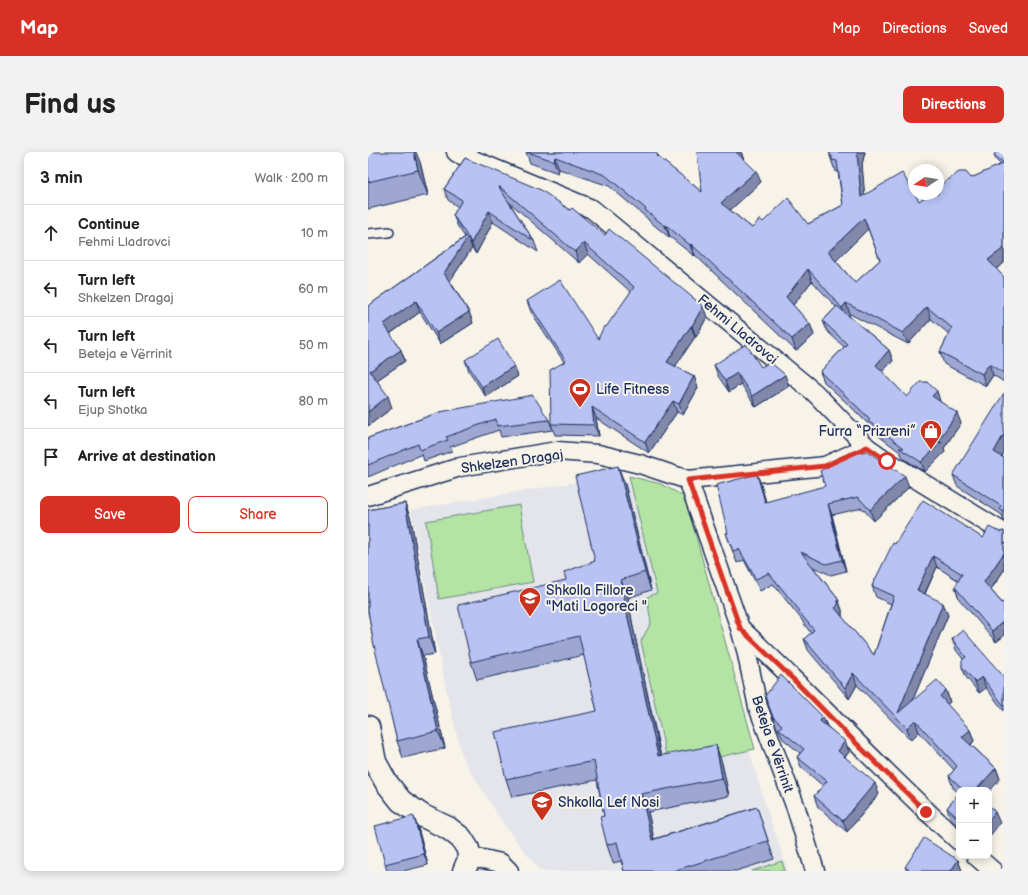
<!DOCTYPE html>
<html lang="en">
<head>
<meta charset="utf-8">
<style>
  :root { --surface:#fff; --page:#f2f2f2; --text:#222; --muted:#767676; --line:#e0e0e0; --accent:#d93025 }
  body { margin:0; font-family:"Balsamiq Sans",sans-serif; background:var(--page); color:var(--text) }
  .controls { position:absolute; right:12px; bottom:12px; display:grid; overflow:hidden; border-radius:8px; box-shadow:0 2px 10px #0003 }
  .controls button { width:36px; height:36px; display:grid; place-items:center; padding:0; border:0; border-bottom:1px solid var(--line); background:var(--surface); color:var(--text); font:20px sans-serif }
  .compass { position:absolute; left:540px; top:12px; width:36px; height:36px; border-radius:50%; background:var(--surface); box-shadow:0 2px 10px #0003; rotate:258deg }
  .stop { position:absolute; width:12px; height:12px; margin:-9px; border:3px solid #d93025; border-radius:50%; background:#fff }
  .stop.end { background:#d93025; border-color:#fff; box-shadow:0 1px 4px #0008 }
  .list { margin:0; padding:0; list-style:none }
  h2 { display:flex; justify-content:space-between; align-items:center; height:52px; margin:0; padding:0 16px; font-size:17px }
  h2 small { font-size:13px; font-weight:400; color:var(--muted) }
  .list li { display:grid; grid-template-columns:26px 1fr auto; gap:12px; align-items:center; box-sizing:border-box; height:56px; padding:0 16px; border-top:1px solid var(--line) }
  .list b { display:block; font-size:15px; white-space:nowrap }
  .list p { margin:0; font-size:13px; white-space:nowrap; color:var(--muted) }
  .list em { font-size:13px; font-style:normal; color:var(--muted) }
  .actions { display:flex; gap:8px; padding:12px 16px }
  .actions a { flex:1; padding:9px 0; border:1px solid var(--accent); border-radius:8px; text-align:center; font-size:14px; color:var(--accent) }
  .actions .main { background:var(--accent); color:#fff }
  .icon { flex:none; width:22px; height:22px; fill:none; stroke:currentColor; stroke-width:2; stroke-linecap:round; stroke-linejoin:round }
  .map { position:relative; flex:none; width:636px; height:719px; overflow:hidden; border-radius:8px }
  header { display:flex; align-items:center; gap:24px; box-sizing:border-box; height:56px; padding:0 20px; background:var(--accent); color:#fff }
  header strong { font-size:19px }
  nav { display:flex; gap:22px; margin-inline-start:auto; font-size:14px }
  .intro { display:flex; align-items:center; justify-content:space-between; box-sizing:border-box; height:96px; padding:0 24px }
  h1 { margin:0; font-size:28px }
  .button { padding:10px 18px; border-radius:8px; background:var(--accent); color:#fff; font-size:14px; font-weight:700 }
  main { display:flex; gap:24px; padding:0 24px }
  aside { flex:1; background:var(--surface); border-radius:8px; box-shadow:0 2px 10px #0003 }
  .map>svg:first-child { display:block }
  .built { fill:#e4e4eb }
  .green { fill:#b4e4a3; stroke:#688a80 }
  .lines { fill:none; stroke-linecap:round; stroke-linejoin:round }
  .service-casing { stroke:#1b2f5e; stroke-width:12 }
  .minor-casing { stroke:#1b2f5e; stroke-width:21 }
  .tertiary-casing { stroke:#1b2f5e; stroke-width:25 }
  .service { stroke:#f7f3e8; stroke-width:9 }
  .minor { stroke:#f7f3e8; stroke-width:18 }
  .tertiary { stroke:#f7f3e8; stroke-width:22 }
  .wall { fill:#9ea7d1; stroke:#1b2f5e; fill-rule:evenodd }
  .shaded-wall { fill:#8188aa; stroke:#1b2f5e }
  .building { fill:#b8c2f3; stroke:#1b2f5e; fill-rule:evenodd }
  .route { stroke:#d93025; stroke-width:5 }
  .labels { text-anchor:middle; stroke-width:4; stroke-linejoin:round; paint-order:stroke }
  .street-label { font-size:14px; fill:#1b2f5e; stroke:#f7f3e8 }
  .poi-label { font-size:14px; fill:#1b2f5e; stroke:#f7f3e8; text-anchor:start }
</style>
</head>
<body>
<header>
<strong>Map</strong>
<nav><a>Map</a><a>Directions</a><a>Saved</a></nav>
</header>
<div class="intro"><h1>Find us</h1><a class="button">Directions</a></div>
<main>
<aside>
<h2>3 min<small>Walk · 200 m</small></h2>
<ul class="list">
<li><svg class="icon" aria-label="ahead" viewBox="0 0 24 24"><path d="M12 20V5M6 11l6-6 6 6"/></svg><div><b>Continue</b><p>Fehmi Lladrovci</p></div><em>10 m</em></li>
<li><svg class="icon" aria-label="left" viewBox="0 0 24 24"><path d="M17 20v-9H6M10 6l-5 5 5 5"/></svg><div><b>Turn left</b><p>Shkelzen Dragaj</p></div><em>60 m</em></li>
<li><svg class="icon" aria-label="left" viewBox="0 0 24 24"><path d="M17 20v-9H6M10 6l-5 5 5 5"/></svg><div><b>Turn left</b><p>Beteja e Vërrinit</p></div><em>50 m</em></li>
<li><svg class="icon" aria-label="left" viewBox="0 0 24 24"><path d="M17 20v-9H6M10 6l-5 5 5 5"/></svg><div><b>Turn left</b><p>Ejup Shotka</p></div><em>80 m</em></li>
<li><svg class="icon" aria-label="arrive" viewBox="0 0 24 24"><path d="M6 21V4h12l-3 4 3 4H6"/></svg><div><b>Arrive at destination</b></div></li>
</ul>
<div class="actions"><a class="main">Save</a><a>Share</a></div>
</aside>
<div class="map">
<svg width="636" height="719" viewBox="0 0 636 719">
  <rect width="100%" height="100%" fill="#f7f3e8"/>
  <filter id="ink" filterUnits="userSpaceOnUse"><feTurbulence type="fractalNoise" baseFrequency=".025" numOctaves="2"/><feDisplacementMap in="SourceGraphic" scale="8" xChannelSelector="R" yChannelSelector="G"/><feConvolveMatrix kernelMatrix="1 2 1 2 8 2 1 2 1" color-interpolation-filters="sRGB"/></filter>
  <g filter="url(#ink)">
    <polygon class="built" points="226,327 267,331 312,364 397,652 420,719 172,719 136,673 94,605 77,532 43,358"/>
    <g class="green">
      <polygon points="261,324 293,332 317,345 387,597 301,616 273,489 283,471 279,445 289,441"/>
      <polygon points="151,353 165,430 71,447 58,369"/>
      <polygon points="414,709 417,719 384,719"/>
    </g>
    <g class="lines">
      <g class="service-casing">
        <polyline id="service" points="0,82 21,80"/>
      </g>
      <g class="minor-casing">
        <g id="minor">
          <polyline points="88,0 91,2 224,57 447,241 499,295 519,309 636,381"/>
          <polyline points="320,328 372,476 378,498 390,555 428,656 447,719"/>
          <polyline points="0,344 92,315 189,299 230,302 272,312 320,328 457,314 488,300"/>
          <path d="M372 476C390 493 408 510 425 527 480 581 533 637 591 689"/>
          <polyline points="608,704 625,719"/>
          <polyline points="101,707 115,707 133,711 141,719"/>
        </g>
      </g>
      <g class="tertiary-casing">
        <polyline id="tertiary" points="0,575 7,610 18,630 33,649 55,664 80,676 93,686 100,697 101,707 96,719"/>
      </g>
      <use href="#service" class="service"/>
      <use href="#minor" class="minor"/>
      <use href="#tertiary" class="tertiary"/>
    </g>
    <g class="wall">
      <polygon points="0,0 52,10 60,43 0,57"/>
      <path d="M158 0H286L290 3 291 6 334 40 373 0 376 7 393 30 362 58 384 76 395 70 440 72 475 53 470 20H468L467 16H466L462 4V0H497L494 12 496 43 551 49 633 13 628 8 626 3 636 0V111L628 117 636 125V230L625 223 618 234 576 212 572 200 581 182 563 167 540 192 482 162 481 164 521 198 525 209 514 220 539 245 572 249 593 271 576 296 577 300 557 320 535 306 532 300 504 279 502 274 482 254 456 230 452 220 476 195 459 179 455 169 468 155 444 129 425 153 442 172 446 183 428 199 327 103 326 104 302 85V86L281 69 280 67 241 34 191 17 190 21 162 11ZM500 77 512 108 487 131 468 109Z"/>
      <polygon points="97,6 339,165 328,185 327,185 307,214 326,224 330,236 315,263 309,260 281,301 228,266 231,284 187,283 183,272 196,210 163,160 159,149 230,187 263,140 220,102 211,111 141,50 166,89 170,100 125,70 108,102 104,96 82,129 101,160 105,171 72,192 52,160 22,182 33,198 37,209 9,228 24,256 0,274 0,154 97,85 90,75 85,63 90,55 80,48 76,37"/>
      <polygon points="97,208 150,224 118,245 101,219"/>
      <polygon points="346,213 393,215 421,234 388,255 373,232 361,240 350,224"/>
      <polygon points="72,260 181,268 185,278 133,285 131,278 82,295 84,299 56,309 54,302 0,325 0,286"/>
      <polygon points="634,304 636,306 636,369 634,363 589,334 585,323"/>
      <polygon points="389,322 393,333 398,350 541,335 506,369 494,356 464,363 478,419 463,423 445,415 470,447 474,458 474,465 506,503 523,452 508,445 504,434 527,392 615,386 627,378 632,380 636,379 636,418 623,438 634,451 636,450 636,484 628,490 591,447 587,435 591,429 569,415 557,442 580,463 544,549 578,538 582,550 579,553 602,578 606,589 603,593 628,616 632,627 621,638 591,638 591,675 583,668 579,656 591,641 585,636 581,624 586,618 551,580 543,588 489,533 481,547 440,498 436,487 443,481 436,472 434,468 405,432 392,439 376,408 369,411 358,381 360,381"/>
      <polygon points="257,332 283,438 260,446 265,475 293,604 354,611 361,644 280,660 286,687 389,655 406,707 368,719 256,719 253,709 245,711 239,693 236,664 229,628 144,645 138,627 229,559 216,503 109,528 103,510 198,428 227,409"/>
      <polygon points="37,351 43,368 67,502 55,504 77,596 35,606 29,589 0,460 0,358"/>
      <polygon points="584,487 636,525 636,559 618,536 611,541 598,525 594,515 595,507 588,498"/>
      <polygon points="397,544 455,565 459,574 481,600 477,605 511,642 479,680 450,655 446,644 455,634 433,615 429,605 432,601 415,587 411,578 409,576"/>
      <polygon points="50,676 60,713 35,719 19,719 17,712"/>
      <polygon points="590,708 594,719 539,719 537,715"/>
    </g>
    <g class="shaded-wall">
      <polygon points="46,0 48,0 52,10 60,43 50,18"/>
      <polygon points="368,0 373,0 376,8"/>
      <polygon points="489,0 497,0 494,12 498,57 493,45"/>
      <polygon points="187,5 191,17 190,21 186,9"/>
      <polygon points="388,19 393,30 357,63 353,51"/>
      <polygon points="121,59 125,70 108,102 103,91"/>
      <polygon points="496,66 500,77 465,112 460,100"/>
      <polygon points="298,73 302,85 302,86 297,74"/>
      <polygon points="100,85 104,96 80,132 76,121"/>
      <polygon points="216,91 220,102 211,111 207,100"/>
      <polygon points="323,92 327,103 326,104 322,93"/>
      <polygon points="636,96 636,111 624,120 620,108"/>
      <polygon points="440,117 444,129 422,157 418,145"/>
      <polygon points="48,149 52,160 20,183 16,172"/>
      <polygon points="478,151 482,162 479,168 474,156"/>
      <polygon points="335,154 339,165 328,185 324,174"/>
      <polygon points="559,155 563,167 540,192 535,181"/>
      <polygon points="101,160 105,171 72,192 68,181"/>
      <polygon points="442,172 446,183 428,199 424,187"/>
      <polygon points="323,174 327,185 303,221 299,210"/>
      <polygon points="33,198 37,209 6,230 2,219"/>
      <polygon points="521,198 525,209 511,223 508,213"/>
      <polygon points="621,212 625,223 618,234 614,222"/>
      <polygon points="146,214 150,224 118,245 114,235"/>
      <polygon points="369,221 373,232 361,240 357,229"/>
      <polygon points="417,223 421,234 388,255 384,244"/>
      <polygon points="326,224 330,236 315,263 311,252"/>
      <polygon points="569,239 572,249 568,254 564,244"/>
      <polygon points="20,244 24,256 0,274 0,260"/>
      <polygon points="305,249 309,260 281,301 277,290"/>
      <polygon points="224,255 228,266 231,284 226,273"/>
      <polygon points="589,261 593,271 576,296 577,300 557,320 553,310 569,291"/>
      <polygon points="636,282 636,301 630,311 626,300"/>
      <polygon points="250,314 257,332 283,438 277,420"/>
      <polygon points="389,322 393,333 401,361 397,350"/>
      <polygon points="537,324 541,335 506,369 502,358"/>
      <polygon points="37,351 43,368 67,502 61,485"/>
      <polygon points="460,352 464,363 478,419 474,408"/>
      <polygon points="636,401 636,418 620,441 616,430"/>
      <polygon points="565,404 569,415 553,449 549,438"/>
      <polygon points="253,428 260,446 265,475 296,622 290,604 258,457"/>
      <polygon points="470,447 474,458 474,465 467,456"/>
      <polygon points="575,451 580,463 535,572 530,561"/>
      <polygon points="636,469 636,484 628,490 624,479"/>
      <polygon points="49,487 55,504 77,596 70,579"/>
      <polygon points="485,521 489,533 481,547 477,536"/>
      <polygon points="614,525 618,536 611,541 607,530"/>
      <polygon points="578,538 582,550 576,556 572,544"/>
      <polygon points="455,565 459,576 452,569"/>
      <polygon points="547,568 551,580 543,588 539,576"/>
      <polygon points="602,578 606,589 599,596 594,585"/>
      <polygon points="477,589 481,600 473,609 470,599"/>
      <polygon points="348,593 354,611 361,644 354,626"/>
      <polygon points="628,616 632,627 621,640 621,638 608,638"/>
      <polygon points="507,631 511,642 479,680 475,669"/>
      <polygon points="273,642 280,660 290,706 284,688"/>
      <polygon points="627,660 632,671 621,685 621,668"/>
      <polygon points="46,665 50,676 60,713 56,702"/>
      <polygon points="590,708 594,719 583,719"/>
    </g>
    <g class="building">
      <polygon points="0,0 46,0 50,18 0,30"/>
      <path d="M159 0H286L290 3 289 4 334 40 329 0H368L388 19 353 51 384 76 392 67 395 70 420 46 440 72 475 53 469 9 464 8V4H462V0H489L493 45 534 21 546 40V42H547L551 49 561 42H570V35L591 20H598L603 26 636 11V96L620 108 636 125V221L621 212 614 222 572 200 584 176 559 155 535 181 478 151 474 156 440 117 418 145 442 172 424 187 323 92 322 93 298 73 297 74 277 58 278 57 237 23 187 5 186 9ZM496 66 512 108 487 131 460 100Z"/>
      <polygon points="628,0 636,0 636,11 626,3"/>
      <polygon points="97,6 173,38 202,58 204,56 237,83 241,77 335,154 324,174 323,174 299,210 326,224 311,252 305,249 277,290 224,255 226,273 183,272 182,218 198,209 159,149 192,128 230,187 236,174 238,175 266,135 216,91 207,100 132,35 131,35 166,89 121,59 103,91 100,85 76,121 101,160 68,181 48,149 16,172 33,198 2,219 20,244 0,260 0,154 99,84 85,63 94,48 76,37"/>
      <polygon points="469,154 521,198 508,213 539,245 552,230 559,230 569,239 564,244 589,261 569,291 574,290 553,310 531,296 536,296 500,269 502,267 478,244 452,220 479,192 455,169"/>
      <polygon points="130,187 146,214 114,235 97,208"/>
      <polygon points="378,192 393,215 402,210 415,221 417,223 384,244 369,221 357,229 346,213"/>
      <polygon points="636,241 636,282 626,300 636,306 636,360 632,357 633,354 585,323"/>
      <polygon points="165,243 181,268 129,274 128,267 78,285 80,288 52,298 50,292 0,313 0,286 72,260"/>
      <polygon points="499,299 537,324 502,358 490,345 460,352 474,408 458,412 433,400 470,447 470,453 467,456 506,503 526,444 504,434 525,391 527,392 555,348 615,386 621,375 627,378 632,380 636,379 636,401 616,430 634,451 636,450 636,469 624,479 587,435 594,422 565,404 549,438 575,451 530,561 569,528 578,538 572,544 602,578 594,585 628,616 608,638 593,638 594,636 581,624 589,614 547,568 539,576 485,521 477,536 436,487 446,478 431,460 432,459 401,421 388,427 371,397 365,399 358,381 360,381 348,333 389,322 397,350 457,334 452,319 465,311 464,309 480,302"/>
      <polygon points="250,314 277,420 253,428 258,457 290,604 348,593 354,626 273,642 284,688 389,655 400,689 305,719 256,719 249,690 239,693 232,665 236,664 226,609 138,627 127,580 229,559 211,484 103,510 90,453 198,428 196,420 227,409 207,324"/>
      <polygon points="37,351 61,485 49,487 70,579 29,589 5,489 0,458 0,358"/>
      <polygon points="595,478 636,525 636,554 614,525 607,530 594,515 594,508 598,505 584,487"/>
      <polygon points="413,523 455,565 452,569 477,589 470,599 507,631 475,669 446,644 459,629 429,605 436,597 411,577 414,573 405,565 397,544"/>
      <polygon points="591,641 591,667 579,656"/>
      <polygon points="621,653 627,660 621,668"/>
      <polygon points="45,664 46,665 56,702 17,712 7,674"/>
      <polygon points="556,686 590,708 583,719 543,719 537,715"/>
    </g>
  </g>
  <g class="lines" filter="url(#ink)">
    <polyline class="route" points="519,309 499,295 457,314 320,328 372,476 425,527 485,588 558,660"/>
  </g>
  <defs>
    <g id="stadium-pin" transform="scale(1.15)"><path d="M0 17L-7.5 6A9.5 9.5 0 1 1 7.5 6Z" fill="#c8321e" stroke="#f7f3e8"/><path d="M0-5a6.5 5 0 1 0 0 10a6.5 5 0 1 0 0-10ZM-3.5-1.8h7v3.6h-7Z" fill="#fff"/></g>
    <g id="shop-pin" transform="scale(1.15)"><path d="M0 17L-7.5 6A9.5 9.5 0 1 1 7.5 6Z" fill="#c8321e" stroke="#f7f3e8"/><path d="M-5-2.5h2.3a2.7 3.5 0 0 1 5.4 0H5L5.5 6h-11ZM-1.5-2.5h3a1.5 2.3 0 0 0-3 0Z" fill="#fff"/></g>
    <g id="school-pin" transform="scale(1.15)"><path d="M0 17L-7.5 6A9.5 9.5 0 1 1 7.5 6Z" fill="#c8321e" stroke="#f7f3e8"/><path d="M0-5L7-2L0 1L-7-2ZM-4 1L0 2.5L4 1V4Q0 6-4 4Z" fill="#fff"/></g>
  </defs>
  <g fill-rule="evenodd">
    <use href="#stadium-pin" x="212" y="237"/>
    <use href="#shop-pin" x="563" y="279"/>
    <use href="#school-pin" x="162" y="446"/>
    <use href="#school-pin" x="174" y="650"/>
  </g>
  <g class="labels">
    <g class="street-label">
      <text transform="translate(370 177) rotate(40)" y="5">Fehmi Lladrovci</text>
      <text transform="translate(144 309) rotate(-8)" y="5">Shkelzen Dragaj</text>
      <text transform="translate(405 592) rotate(71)" y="5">Beteja e Vërrinit</text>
    </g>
    <g class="poi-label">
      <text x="228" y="242">Life Fitness</text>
      <text x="548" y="284" text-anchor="end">Furra “Prizreni”</text>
      <text x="178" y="443">Shkolla Fillore<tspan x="178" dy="16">"Mati Logoreci "</tspan></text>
      <text x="190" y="655">Shkolla Lef Nosi</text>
    </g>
  </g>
</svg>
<div class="controls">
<button>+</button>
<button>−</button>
</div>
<svg class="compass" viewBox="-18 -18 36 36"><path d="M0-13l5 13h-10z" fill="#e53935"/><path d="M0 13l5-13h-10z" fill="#767676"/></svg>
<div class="stop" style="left:519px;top:309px"></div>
<div class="stop end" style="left:558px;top:660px"></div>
</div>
</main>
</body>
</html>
